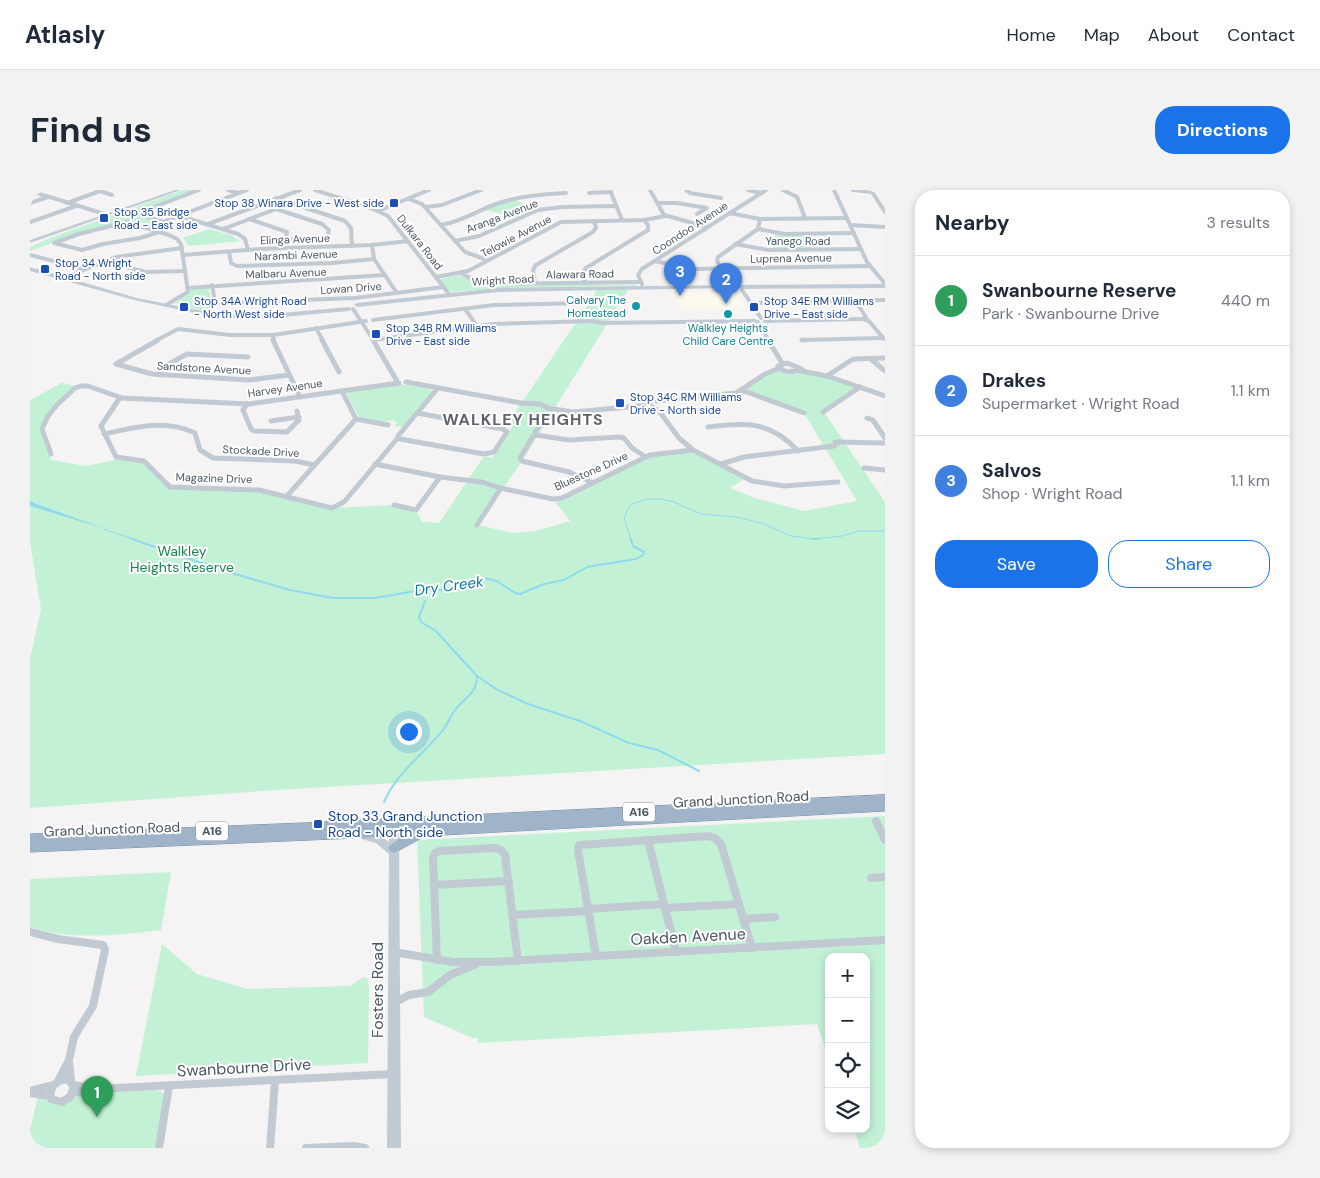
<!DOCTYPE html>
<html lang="en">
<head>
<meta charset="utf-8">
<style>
  :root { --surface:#fff; --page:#f2f2f3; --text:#1f2937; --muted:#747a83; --line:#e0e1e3; --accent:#1a73e8 }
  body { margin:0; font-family:"DM Sans",sans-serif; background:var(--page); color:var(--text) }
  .controls { position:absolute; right:15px; bottom:15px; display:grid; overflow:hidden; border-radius:10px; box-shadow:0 2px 8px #0003 }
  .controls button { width:45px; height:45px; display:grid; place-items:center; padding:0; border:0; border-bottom:1px solid var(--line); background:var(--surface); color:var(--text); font:25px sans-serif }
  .you { position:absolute; left:378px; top:541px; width:18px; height:18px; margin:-12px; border:4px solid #fff; border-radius:50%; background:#1a73e8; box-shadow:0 0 0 8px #1a73e833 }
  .badge { display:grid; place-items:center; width:32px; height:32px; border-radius:50%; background:var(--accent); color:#fff; font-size:16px; font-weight:700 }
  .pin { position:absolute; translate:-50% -41px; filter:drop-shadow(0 1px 2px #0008) }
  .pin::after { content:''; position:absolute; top:26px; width:18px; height:15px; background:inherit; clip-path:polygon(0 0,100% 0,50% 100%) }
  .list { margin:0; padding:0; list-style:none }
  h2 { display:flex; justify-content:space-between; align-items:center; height:65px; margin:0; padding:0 20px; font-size:21px }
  h2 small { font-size:16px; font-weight:400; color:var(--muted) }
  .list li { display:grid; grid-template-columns:32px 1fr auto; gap:15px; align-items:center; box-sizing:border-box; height:90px; padding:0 20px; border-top:1px solid var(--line) }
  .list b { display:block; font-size:19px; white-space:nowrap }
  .list p { margin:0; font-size:16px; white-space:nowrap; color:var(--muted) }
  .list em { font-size:16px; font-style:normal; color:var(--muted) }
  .actions { display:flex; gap:10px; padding:15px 20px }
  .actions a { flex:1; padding:11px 0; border:1px solid var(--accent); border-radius:20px; text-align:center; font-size:18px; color:var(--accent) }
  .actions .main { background:var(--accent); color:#fff }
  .icon { flex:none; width:28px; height:28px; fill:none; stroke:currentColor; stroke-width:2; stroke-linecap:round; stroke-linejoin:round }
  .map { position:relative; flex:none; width:855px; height:958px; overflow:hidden; border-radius:20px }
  header { display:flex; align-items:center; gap:30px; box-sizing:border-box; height:70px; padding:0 25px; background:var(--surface); border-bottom:1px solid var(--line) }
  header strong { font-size:24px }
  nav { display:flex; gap:28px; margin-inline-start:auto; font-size:18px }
  .intro { display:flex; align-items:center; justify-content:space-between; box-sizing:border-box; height:120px; padding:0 30px }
  h1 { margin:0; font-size:35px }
  .button { padding:12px 22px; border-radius:20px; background:var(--accent); color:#fff; font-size:18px; font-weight:700 }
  main { display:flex; gap:30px; padding:0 30px }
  aside { flex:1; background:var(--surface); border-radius:20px; box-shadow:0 2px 8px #0003 }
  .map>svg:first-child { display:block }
  .commercial { fill:#fdf9ef }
  .green { fill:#c3f1d5 }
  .water { fill:#90daee }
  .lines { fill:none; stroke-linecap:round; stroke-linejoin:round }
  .stream-far1 { stroke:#90daee; stroke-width:1 }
  .stream { stroke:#90daee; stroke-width:2 }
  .trunk-casing { stroke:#7690ad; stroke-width:1 }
  .minor-far2 { stroke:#c1cad2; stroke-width:4 }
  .minor-far1 { stroke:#c1cad2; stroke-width:5 }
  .minor { stroke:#c1cad2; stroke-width:8 }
  .secondary { fill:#c1cbd6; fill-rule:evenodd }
  .trunk { fill:#9fb4c9; fill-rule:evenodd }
  .transit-dot { fill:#1a4fb4; stroke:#fff; stroke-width:2 }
  .culture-dot { fill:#0f9aa8; stroke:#fff; stroke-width:2 }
  .labels { text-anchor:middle; stroke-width:4; stroke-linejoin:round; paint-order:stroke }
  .far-transit-label { font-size:11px; fill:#164399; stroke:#fff; text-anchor:start }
  .far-street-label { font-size:11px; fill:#4a5661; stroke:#fff }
  .far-culture-label { font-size:11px; fill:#0d838f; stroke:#fff; text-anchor:end }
  .shield { fill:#fff; stroke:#808990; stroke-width:1 }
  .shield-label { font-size:12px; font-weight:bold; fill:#4a5661 }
  .park-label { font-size:14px; fill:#17864f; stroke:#fff }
  .street-label { font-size:14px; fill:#4a5661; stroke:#fff }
  .transit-label { font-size:14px; fill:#164399; stroke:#fff; text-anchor:start }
  .water-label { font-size:15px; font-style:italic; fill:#0c7c9b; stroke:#fff }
  .far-district-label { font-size:16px; font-weight:bold; letter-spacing:1px; fill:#5f6368; stroke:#fff }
  .near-street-label { font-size:16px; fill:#4a5661; stroke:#fff }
</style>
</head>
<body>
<header>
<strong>Atlasly</strong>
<nav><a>Home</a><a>Map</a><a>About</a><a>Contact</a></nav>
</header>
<div class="intro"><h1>Find us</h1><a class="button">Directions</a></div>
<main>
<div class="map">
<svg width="855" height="958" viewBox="0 0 855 958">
  <rect width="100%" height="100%" fill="#f5f3f3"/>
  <polygon class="commercial" points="706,102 715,118 652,119 645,103"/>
  <g class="green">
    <path d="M153 0H166L105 23 128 32C111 38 106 29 94 31 62 38 31 50 0 61V57L20 48Z"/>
    <polygon points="484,9 505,19 485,27 455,20"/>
    <polygon points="179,39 201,45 210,51 159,56 153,48"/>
    <polygon points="745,44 771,45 782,58 743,59"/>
    <polygon points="428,85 450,93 608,95 605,96 481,98 423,102 419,101 410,89"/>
    <polygon points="179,98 181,111 187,113 176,122 144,113 159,104 161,99"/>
    <polygon points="567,100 598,100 492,271 448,335 483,343 506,341 540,331 523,309 532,308 620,265 663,260 716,288 700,298 724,308 774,321 827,311 774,223 710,201 750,178 780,182 830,197 794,222 855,312 855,564 246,600 0,618 0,469 11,419 0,352 0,210 32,193 49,197 20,223 12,244 21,264 21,270 56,276 90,269 112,270 138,296 229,300 299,318 364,315 386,320 392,332 409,333 454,266 462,268 482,237 476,236 557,116 562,114 560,111"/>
    <polygon points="369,194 399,198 402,201 373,237 364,236 367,233 363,230 353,232 329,227 316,202"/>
    <polygon points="855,626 855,958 830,958 824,939 836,939 836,767 799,767 799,868 787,834 448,853 448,848 443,848 394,827 387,650"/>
    <path d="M141 682 131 740C86 745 43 751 0 737V689Z"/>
    <polygon points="132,754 167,784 217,799 320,796 333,787 337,788 339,797 338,873 106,886"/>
    <polygon points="123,900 131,901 134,905 126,955 124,958 0,958 0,939 8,907 28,915 52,904"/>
  </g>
  <polygon class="water" points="0,311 4,313 76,339 0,316"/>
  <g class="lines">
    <g class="stream-far1">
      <polyline points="74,339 106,350"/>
      <polyline points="601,350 594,327 601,314 618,309 631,309 644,312 671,324 707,327 731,333 761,346 785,349 812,346 829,341 855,341"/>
    </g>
    <g class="stream">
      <polyline points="102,349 198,382 260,400 303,408 345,408 391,400 418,400 443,389 455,388 467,391 485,403 490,404 514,394 534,390 557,377 606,369 613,365 614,362 603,356 601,349"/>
      <polyline points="782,349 788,349"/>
      <polyline points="447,486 466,499 498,514 550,531 599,553 628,560 669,581"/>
      <path d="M354 612C367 582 393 565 413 540 418 534 420 527 425 520 434 508 447 504 447 486L406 441 391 432 389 427 395 411"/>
    </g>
    <g class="trunk-casing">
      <polygon id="trunk" points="855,605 855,621 395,646 364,663 360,661 358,658 360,655 374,646 0,662 0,644 272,633"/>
    </g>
    <g class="minor-far2">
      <polyline points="67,0 82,5"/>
      <polyline points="198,0 209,3"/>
      <polyline points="285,0 341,18 358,26 419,104"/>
      <polyline points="580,0 592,30"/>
      <polyline points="620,0 634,25 677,37"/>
      <polyline points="656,0 660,3 691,8"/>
      <polyline points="718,0 731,3"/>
      <polyline points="753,0 767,7 775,28"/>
      <polyline points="804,0 837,72 855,94"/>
      <polyline points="823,0 842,2 855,22"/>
      <polyline points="0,1 78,25"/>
      <polyline points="559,3 581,2"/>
      <polyline points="246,8 315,31 321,38 322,56"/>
      <polyline points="379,9 392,14 435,62 457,70"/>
      <polyline points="0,13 18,7"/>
      <polyline points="37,13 70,1"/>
      <polyline points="627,13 647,13 677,18 667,24"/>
      <polyline points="395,17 412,15 451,0"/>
      <polyline points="348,21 399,0"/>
      <polyline points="699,23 730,29 817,28"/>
      <polyline points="150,26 208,44 215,49 218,60"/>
      <polyline points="219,29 257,42 256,49"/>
      <polyline points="0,32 46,16"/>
      <polyline points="133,32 108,23 169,0"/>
      <polyline points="178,34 270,0"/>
      <path d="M411 35C431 32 447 21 466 14 488 6 512 4 536 3"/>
      <polyline points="820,35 855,37"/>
      <polyline points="117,38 217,0"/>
      <polyline points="193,39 246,19 292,34 299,40 297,48 273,48"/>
      <polyline points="728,39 755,44 824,43"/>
      <polyline points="129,42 110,48 73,54 52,60 24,53 49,44 97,32 139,45 147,49 151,54 158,102 136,115"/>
      <polyline points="247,50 264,49"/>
      <polyline points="425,51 449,46 508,20 532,17 586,16"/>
      <polyline points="705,54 738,60 831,59"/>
      <polyline points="342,55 344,69 367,103"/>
      <polyline points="199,62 201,73 207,76 302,73 344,69"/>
      <polyline points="0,65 55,79"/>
      <polyline points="153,65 229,59 342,55 378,51"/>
      <polyline points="72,71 116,82 155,81"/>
      <polyline points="624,71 666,79 840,76"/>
      <polyline points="691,78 687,71 688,67 728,39 730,29"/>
      <polyline points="431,83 446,91 463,94 611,92"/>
      <polyline points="406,87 438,81 531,32 614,30 636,26"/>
      <polyline points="34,88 86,67 152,58"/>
      <polyline points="505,93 503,80 506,75 563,42 566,38 564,31"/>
      <polyline points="555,93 553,82 556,78 618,40 618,35 614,30"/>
      <polyline points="612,94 608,85 612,79 736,0"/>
      <polyline points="182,95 185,111 189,113 325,108 414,97"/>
      <polyline points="157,98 355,85"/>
      <polyline points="712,100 731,128"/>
      <polyline points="826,112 836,127 833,129 839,131 854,149"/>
      <polyline points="726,113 855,110"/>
      <polyline points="323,119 344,151"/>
      <polyline points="435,119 447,136"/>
      <polyline points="343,130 464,115 557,113"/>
      <polyline points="735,131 833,129"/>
      <polyline points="728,132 739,151"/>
      <polyline points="570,133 725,131"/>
      <polyline points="286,138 293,151"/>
      <polyline points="243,145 244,151"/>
      <polyline points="343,150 463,134 562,131 572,133"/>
      <polyline points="772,150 853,148"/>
      <polyline points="125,151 148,139 200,145 243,145 336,131"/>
    </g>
    <g class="minor-far1">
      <polyline points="128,150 86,174 122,184 219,190 259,185"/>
      <polyline points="243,150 270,207"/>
      <polyline points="292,150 309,182"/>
      <polyline points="343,150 367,191"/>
      <polyline points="738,150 752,173"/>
      <polyline points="772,150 775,150"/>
      <polyline points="841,169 855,181"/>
      <path d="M768 178 765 181C758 182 752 182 748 176L757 173 772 179"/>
      <polyline points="766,180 797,186 855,206"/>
      <polyline points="131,185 137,175 157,164 218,167"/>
      <polyline points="797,186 823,169 855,168"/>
      <polyline points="376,192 491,213 510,214 519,218"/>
      <polyline points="711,200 774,223"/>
      <polyline points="92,208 89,209 71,236 86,267 114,271 140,297 229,300 302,318 314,312 366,250"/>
      <polyline points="627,211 706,203 735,184 750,178"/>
      <polyline points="217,214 213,220 221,239 224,241 257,242 269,230 267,221"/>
      <polyline points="621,216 629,221 649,248 663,260 722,291 754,296 808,292"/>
      <polyline points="517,218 543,222 620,215"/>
      <polyline points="793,222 830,197"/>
      <polyline points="837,228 843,230 855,248"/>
      <polyline points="326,229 358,235"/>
      <polyline points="241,231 269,227"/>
      <polyline points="510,235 505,242 506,245 503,246 490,268 492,271 539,282 563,293"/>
      <path d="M678 237C716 232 740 231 768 261"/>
      <path d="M74 244C105 237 135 229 165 243L170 260 183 268 265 271 284 275"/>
      <polyline points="506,245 539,250 589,247 594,248 602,258 616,267"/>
      <polyline points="368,246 407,199"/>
      <polyline points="370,249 454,264 464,262 477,242 473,239 387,223"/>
      <polyline points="805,252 855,253"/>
      <polyline points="21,264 12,239 18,226 27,215 45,198 51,196 58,196 92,208 219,214 369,193"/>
      <polyline points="345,274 410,287 452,292 470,298 523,309 532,308 620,265 663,260"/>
      <polyline points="691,274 714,267 804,256 809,252"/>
      <polyline points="834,278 855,280"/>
      <polyline points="256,307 326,229 312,201"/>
      <polyline points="364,315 386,320 410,287"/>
      <polyline points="447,335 471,298"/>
    </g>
    <g class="minor">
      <polyline points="846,631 855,650"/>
      <polyline points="618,650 646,762"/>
      <polyline points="841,688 855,687"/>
      <polyline points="404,695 479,691"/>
      <polyline points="635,718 709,714"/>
      <polyline points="558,719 634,714"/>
      <polyline points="482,725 558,721"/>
      <polyline points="713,729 745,727"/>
      <polyline points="0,742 28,749 73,755 75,760 63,816 44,847 39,870 28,891"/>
      <polyline points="364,762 423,772 462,772 855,750"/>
      <polyline points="566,766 548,660 549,655 678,646 685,648 691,654 722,758"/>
      <polyline points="407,770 403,668 405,663 410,661 465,658 471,660 475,665 488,771"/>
      <polyline points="364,813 379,805 398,802 420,785 446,774"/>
      <polyline points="39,871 41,891"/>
      <path d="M38 889 44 897 40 907 32 912 21 909C19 897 26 890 38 889Z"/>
      <polyline points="44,895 66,899 363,884"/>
      <polyline points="0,901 23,895"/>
      <polyline points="0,903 20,906"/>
      <polyline points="43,903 62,900"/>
      <polyline points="129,958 139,896"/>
      <polyline points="240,958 245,891"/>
      <polyline points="276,958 324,956 335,958"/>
    </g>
    <g class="secondary">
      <polygon points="145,0 151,0 0,53 0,50"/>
      <polygon points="848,0 852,0 855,5 855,10"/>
      <polygon points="0,77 107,108 188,124 229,125 319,117 322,119 319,121 229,129 188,128 104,110 0,81"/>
      <polygon points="855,94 855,98 711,99 708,97 711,95"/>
      <polygon points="702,95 704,96 704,98 468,102 327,117 324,115 327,113 468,98"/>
      <path d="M364 638 368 639 369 642 371 958H357L359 664 346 653 328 648 327 645 328 642C338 640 351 646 359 652V642L360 639Z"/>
    </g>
    <use href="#trunk" class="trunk"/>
  </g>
  <g class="transit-dot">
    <rect x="359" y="8" width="10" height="10" rx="2.5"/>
    <rect x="69" y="23" width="10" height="10" rx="2.5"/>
    <rect x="10" y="74" width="10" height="10" rx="2.5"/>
    <rect x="149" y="112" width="10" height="10" rx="2.5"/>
    <rect x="719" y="112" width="10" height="10" rx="2.5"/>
    <rect x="341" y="139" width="10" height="10" rx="2.5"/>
    <rect x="585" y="208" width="10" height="10" rx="2.5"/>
    <rect x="283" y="629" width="10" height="10" rx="2.5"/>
  </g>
  <g class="culture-dot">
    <circle cx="606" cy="116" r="5"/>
    <circle cx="698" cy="124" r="5"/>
  </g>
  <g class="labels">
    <g class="far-transit-label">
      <text x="354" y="17" text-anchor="end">Stop 38 Winara Drive - West side</text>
      <text x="84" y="26">Stop 35 Bridge<tspan x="84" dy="13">Road - East side</tspan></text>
      <text x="25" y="77">Stop 34 Wright<tspan x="25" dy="13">Road - North side</tspan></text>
      <text x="164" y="115">Stop 34A Wright Road<tspan x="164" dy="13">- North West side</tspan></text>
      <text x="734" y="115">Stop 34E RM Williams<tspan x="734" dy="13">Drive - East side</tspan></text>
      <text x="356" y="142">Stop 34B RM Williams<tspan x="356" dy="13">Drive - East side</tspan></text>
      <text x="600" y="211">Stop 34C RM Williams<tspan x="600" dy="13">Drive - North side</tspan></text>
    </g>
    <g class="far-street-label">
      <text transform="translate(472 26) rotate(-21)" y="4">Aranga Avenue</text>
      <text transform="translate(660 38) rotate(-33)" y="4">Coondoo Avenue</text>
      <text transform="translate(486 46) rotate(-28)" y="4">Telowie Avenue</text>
      <text transform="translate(265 49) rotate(-2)" y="4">Elinga Avenue</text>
      <text x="768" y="55">Yanego Road</text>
      <text transform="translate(390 52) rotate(52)" y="4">Dulkara Road</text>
      <text transform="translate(266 65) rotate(-2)" y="4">Narambi Avenue</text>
      <text transform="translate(761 68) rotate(-1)" y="4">Luprena Avenue</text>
      <text transform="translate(256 83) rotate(-2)" y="4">Malbaru Avenue</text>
      <text transform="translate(550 84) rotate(-1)" y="4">Alawara Road</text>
      <text transform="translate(473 90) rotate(-3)" y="4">Wright Road</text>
      <text transform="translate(321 98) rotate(-4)" y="4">Lowan Drive</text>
      <text transform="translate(174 178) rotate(3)" y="4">Sandstone Avenue</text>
      <text transform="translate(255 198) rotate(-8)" y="4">Harvey Avenue</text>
      <text transform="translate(231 261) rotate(3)" y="4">Stockade Drive</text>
      <text transform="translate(561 281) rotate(-24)" y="4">Bluestone Drive</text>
      <text transform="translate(184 288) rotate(2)" y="4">Magazine Drive</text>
    </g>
    <g class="far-culture-label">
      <text x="596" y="114">Calvary The<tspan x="596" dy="13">Homestead</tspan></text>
      <text x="698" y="142" text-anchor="middle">Walkley Heights<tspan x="698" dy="13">Child Care Centre</tspan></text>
    </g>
    <g class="shield">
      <rect x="593" y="612.5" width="32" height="19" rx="4"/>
      <rect x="166" y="631.5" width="32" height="19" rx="4"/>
    </g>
    <g class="shield-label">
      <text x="609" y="626">A16</text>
      <text x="182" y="645">A16</text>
    </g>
    <g class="park-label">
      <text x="152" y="366">Walkley<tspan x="152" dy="16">Heights Reserve</tspan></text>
    </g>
    <g class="street-label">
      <text transform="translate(711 609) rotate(-3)" y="5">Grand Junction Road</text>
      <text transform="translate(82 639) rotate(-2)" y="5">Grand Junction Road</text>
    </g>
    <g class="transit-label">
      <text x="298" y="631">Stop 33 Grand Junction<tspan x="298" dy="16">Road - North side</tspan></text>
    </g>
    <g class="water-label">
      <text transform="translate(419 396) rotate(-8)" y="5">Dry Creek</text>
    </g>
    <g class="far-district-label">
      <text x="493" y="235">WALKLEY HEIGHTS</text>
    </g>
    <g class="near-street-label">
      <text transform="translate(658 746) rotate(-3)" y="6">Oakden Avenue</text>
      <text transform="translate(347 800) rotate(-90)" y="6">Fosters Road</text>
      <text transform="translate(214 877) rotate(-3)" y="6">Swanbourne Drive</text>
    </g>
  </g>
</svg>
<div class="controls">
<button>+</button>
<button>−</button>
<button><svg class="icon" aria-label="locate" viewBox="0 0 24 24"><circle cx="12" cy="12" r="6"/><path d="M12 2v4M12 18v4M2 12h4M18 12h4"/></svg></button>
<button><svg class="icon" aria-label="layers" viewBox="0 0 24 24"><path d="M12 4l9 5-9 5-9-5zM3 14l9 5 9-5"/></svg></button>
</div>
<div class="you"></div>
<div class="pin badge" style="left:67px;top:927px;background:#2e9e5b">1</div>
<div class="pin badge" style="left:696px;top:114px;background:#3f7fe0">2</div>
<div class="pin badge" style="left:650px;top:106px;background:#3f7fe0">3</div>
</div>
<aside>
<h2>Nearby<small>3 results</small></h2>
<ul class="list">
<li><span class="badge" style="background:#2e9e5b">1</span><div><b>Swanbourne Reserve</b><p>Park · Swanbourne Drive</p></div><em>440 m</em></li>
<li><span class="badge" style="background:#3f7fe0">2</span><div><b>Drakes</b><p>Supermarket · Wright Road</p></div><em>1.1 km</em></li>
<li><span class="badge" style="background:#3f7fe0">3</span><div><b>Salvos</b><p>Shop · Wright Road</p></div><em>1.1 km</em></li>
</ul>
<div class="actions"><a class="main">Save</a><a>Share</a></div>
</aside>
</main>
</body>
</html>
